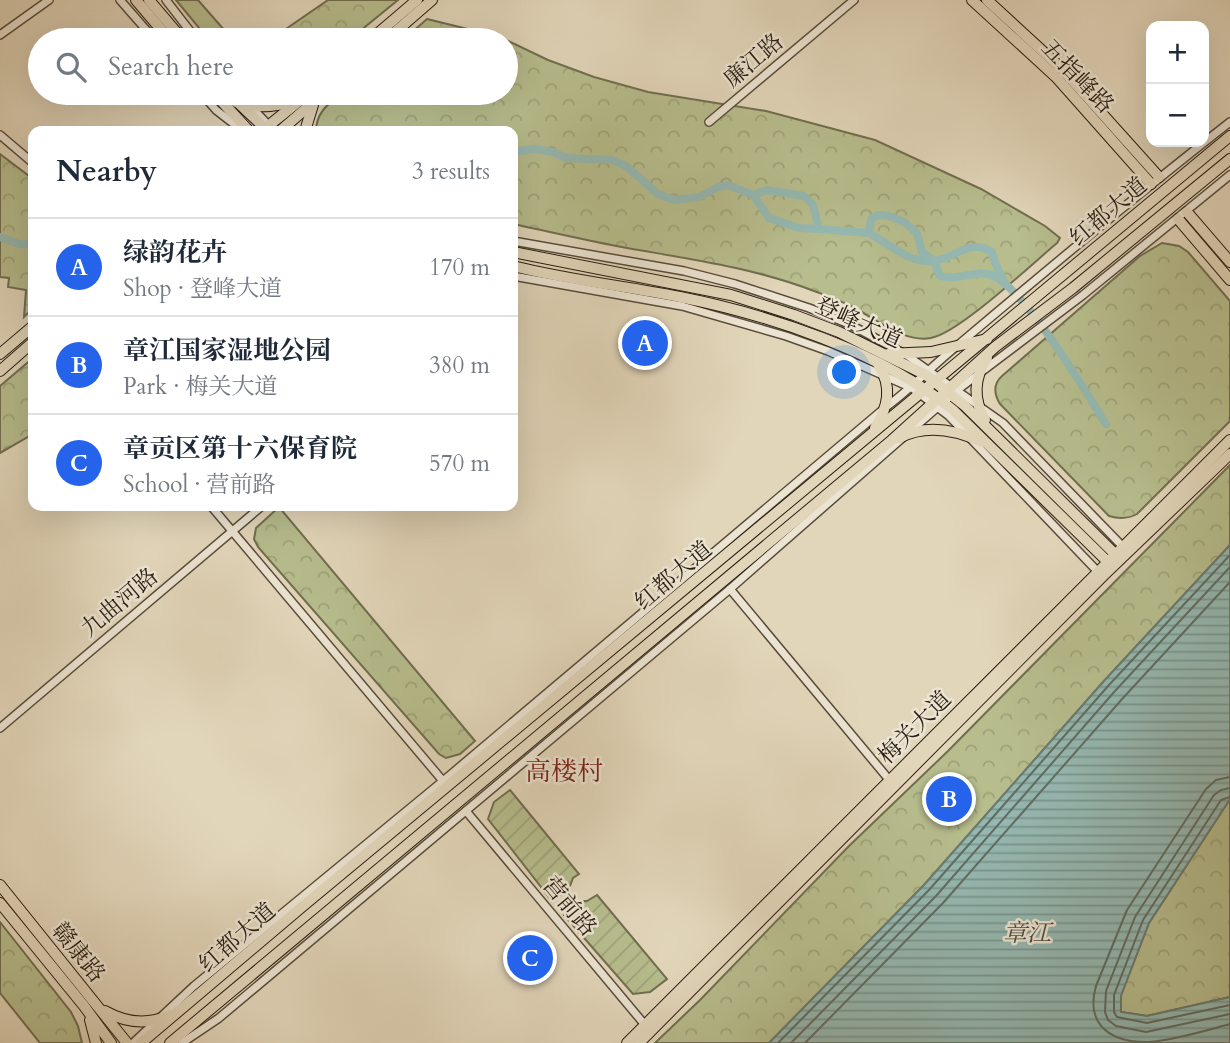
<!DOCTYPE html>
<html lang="en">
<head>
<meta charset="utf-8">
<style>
  :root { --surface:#fff; --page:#f2f2f3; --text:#1f2937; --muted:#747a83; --line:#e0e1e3; --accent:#2563eb }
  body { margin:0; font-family:Cardo,"Noto Serif SC",serif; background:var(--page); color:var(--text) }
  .controls { position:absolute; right:21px; top:21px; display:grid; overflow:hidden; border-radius:14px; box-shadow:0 7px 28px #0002 }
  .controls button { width:63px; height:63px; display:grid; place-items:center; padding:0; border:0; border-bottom:2px solid var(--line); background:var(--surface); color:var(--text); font:35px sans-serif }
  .you { position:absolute; left:845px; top:373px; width:24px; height:24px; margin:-18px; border:5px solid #fff; border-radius:50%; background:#1a73e8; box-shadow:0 0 0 10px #1a73e833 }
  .badge { display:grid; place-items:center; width:46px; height:46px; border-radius:50%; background:var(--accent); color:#fff; font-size:23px; font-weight:700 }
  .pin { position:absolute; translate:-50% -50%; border:4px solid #fff; box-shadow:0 2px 7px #0006 }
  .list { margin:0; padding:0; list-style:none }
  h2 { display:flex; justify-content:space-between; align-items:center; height:91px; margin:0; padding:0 28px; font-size:30px }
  h2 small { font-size:23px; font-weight:400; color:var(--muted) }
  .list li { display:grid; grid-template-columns:46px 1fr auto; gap:21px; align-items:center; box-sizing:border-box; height:98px; padding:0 28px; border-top:2px solid var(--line) }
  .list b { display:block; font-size:26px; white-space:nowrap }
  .list p { margin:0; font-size:23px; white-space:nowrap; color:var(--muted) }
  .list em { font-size:23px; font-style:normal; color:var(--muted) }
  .icon { flex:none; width:38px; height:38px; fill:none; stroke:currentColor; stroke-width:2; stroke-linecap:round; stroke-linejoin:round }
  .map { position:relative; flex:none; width:1230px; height:1043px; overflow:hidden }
  .search { position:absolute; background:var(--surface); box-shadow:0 7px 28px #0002; left:28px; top:28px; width:490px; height:77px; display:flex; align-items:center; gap:18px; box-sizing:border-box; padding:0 24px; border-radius:38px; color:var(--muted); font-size:26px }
  .panel { position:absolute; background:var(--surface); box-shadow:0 7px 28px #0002; left:28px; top:126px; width:490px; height:385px; border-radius:14px }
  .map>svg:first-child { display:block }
  .grass { fill:#b7bd8d; stroke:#706e4f; stroke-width:2 }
  .forest { fill:url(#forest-crowns); stroke:#706e4f; stroke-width:2 }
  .garden { fill:url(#garden-furrows); stroke:#706e4f; stroke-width:2 }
  .water { fill:url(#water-rules); stroke:#6a7b72; stroke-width:2 }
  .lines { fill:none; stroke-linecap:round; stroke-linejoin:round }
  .shore { stroke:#606c62; stroke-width:2 }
  .canal { stroke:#95b9b2; stroke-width:8 }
  .minor-casing { stroke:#584c3b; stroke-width:10 }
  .major-casing { stroke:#2a1e11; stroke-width:12 }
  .minor { stroke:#ece4d2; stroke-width:7 }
  .major { stroke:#e2d6ba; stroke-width:10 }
  .labels { text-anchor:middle; stroke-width:5; stroke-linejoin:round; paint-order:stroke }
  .street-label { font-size:23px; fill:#2a1e11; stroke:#ece4d2 }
  .water-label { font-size:24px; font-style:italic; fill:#4a4c41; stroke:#ece4d2 }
  .quarter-label { font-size:26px; fill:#7a1f14; stroke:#ece4d2 }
</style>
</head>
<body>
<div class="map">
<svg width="1230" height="1043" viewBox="0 0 1230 1043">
  <defs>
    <pattern id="forest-crowns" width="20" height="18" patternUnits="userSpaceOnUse" patternTransform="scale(1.75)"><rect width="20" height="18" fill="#b7bd8d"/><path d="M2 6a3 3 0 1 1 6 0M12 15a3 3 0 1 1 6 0" fill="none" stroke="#9ea279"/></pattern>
    <pattern id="garden-furrows" width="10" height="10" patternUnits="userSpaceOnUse" patternTransform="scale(1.75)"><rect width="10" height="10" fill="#b7bd8d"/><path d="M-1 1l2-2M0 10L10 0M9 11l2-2" fill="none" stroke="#9ea279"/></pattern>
    <pattern id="water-rules" width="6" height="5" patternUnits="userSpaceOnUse" patternTransform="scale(1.75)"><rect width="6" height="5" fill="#95b9b2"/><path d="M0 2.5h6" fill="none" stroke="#7a968f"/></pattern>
  </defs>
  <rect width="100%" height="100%" fill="#e2d6ba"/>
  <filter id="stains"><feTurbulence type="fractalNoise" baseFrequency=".00286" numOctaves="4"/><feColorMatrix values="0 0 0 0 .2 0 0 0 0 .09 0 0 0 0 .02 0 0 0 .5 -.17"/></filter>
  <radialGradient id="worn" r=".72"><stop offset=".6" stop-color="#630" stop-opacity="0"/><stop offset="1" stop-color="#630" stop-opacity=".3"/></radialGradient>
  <polygon class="grass" points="176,0 198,0 233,40 209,40"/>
  <g class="forest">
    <polygon points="328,0 398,0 349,40 270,40"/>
    <polygon points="427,19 484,33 505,40 403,40"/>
    <path d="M506 40 548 60 594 77 648 92 766 111 875 140 981 189 1045 226 1060 238 1057 243C1032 264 959 333 931 338 904 343 876 319 853 307 841 301 827 296 814 291 755 268 689 259 627 248 589 241 551 232 513 224V131H316C316 113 328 104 341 93H506Z"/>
    <polygon points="0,154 33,179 33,308 24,317 26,290 8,287 9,278 0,277"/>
    <path d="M1162 243 1179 246 1188 252 1230 301V421L1137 514C1128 519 1119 519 1109 516L1000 404C994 394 993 384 1002 376L1140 256Z"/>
    <polygon points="33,358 33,434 0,453 0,386"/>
    <polygon points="1230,465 1230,545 1104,681 924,885 769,1043 655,1043 700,1000 849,846 948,751"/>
    <polygon points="279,507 475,741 460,754 446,758 439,754 258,547 254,539 256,528"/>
    <polygon points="1230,799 1230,997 1147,1016 1121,1012 1120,996 1149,923"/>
    <polygon points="0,922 71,1012 78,1026 82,1043 40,1043 0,993"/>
  </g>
  <g class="garden">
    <polygon points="510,790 579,874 573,878 570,886 552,901 488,819 494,802"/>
    <polygon points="597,895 667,979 650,992 633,994 564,915 580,901 587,901"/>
  </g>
  <polygon class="water" points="1230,545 1230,799 1149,923 1121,996 1121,1012 1147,1016 1230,997 1230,1043 769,1043 924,885 1104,681"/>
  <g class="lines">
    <g class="shore">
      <path d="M1230 777 1216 780 1206 789 1127 910 1096 986C1085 1025 1111 1043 1149 1042 1175 1040 1204 1031 1230 1024"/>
      <polyline points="1230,788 1221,790 1214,795 1135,917 1106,991 1105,1012 1108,1020 1116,1026 1146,1032 1230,1014"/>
      <polyline points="1230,797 1221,800 1143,920 1114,995 1114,1012 1117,1017 1147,1023 1230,1005"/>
      <polyline points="778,1043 929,890 1109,685 1230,555"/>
      <polyline points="791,1043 936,896 1115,691 1230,567"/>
      <polyline points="805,1043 943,903 1123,698 1230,582"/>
    </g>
    <g class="canal">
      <path d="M513 154 519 151 534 149 553 152 566 158 612 160 626 166 658 194 674 200 699 197 718 187 728 185 753 195 767 190 804 196 813 205 819 229 869 233 871 219 878 215 889 216 904 222 917 233 922 252 934 261 940 276C958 281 971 271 988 274 1019 279 1087 394 1106 424"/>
      <polyline points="753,195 769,218 799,228 819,229"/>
      <path d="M869 233C889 244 910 264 934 261 957 258 968 238 992 252L995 263 1004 281"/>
      <polyline points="0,237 19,244 33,245"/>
    </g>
    <g class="minor-casing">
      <g id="minor">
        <polyline points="120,0 155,40"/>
        <polyline points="166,0 197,40"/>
        <polyline points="0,35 49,0"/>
        <polyline points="201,93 216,110 243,131"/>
        <polyline points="238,93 274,131"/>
        <polyline points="709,122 854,0"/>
        <polyline points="0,135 33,163"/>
        <polyline points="513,241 684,271 735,284 809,308 849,324 905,354 1003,423 1125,549"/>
        <polyline points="513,276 682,306 786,336 828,351 912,388 949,416 1100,574"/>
        <polyline points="211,506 443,781"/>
        <polyline points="730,589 891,782"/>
        <polyline points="0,728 262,506"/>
        <polyline points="466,811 645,1025"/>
        <path d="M133 1043 194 986 443 781 886 407C912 388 933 365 958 345 1048 269 1138 194 1230 122"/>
        <polyline points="182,1043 219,1018 730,589 956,391 1083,295 1230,175"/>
      </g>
    </g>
    <g class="major-casing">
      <g id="major">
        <polyline points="136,0 170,40"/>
        <polyline points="149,0 183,40"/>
        <polyline points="972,0 1056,77 1151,184"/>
        <polyline points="987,0 1062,69 1159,177"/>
        <polyline points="370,40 417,0"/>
        <polyline points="386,40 432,0"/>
        <polyline points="214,93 249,131"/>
        <polyline points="228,93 268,131"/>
        <path d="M236 102C260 110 280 106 304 98"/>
        <polyline points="262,131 309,93"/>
        <polyline points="280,131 324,93"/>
        <polyline points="305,131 313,105"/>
        <polyline points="1187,212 1230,262"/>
        <polyline points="1178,219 1230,280"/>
        <polyline points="513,252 731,295 794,315 839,332 926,375 964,405 1117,556"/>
        <path d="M513 266C568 280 625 286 680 297 770 315 882 352 953 410L1111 565"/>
        <polyline points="0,354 33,326"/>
        <polyline points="888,354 931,352 987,339"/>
        <polyline points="0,371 33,342"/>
        <path d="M985 420C973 399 974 378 987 358"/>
        <path d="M875 428C888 407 893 387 878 364"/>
        <path d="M899 438C926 424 956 430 982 442"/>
        <polyline points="0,885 127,1043"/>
        <polyline points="0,903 84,1006 111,1043"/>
        <path d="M105 1011C126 1023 148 1025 170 1015"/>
        <polyline points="90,1020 96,1043"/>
        <polyline points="141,1043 303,906 1230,136"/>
        <polyline points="170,1043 892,440 995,347 1073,288 1230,159"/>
        <polyline points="627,1043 1230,440"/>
        <polyline points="639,1043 1103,576 1230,454"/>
      </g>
    </g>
    <use href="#minor" class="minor"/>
    <use href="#major" class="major"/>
  </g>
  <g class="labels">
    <g class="street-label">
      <text transform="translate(753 60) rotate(-40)" y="8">廉江路</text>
      <text transform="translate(1078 76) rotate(46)" y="8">五指峰路</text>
      <text transform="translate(1108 211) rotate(-40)" y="8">红都大道</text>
      <text transform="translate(859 322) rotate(24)" y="8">登峰大道</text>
      <text transform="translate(673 575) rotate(-40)" y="8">红都大道</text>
      <text transform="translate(119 602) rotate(-40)" y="8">九曲河路</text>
      <text transform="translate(914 727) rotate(-45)" y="8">梅关大道</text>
      <text transform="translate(570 906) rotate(50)" y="8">营前路</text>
      <text transform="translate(237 937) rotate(-41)" y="8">红都大道</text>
      <text transform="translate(79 952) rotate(51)" y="8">赣康路</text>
    </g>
    <g class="water-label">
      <text x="1027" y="941">章江</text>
    </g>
    <g class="quarter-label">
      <text x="564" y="780">高楼村</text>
    </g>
  </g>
  <rect width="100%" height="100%" filter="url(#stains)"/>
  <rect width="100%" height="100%" fill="url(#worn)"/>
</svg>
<div class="controls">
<button>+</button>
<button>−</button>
</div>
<div class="you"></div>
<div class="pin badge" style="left:645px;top:343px">A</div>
<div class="pin badge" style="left:949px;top:799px">B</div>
<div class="pin badge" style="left:530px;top:958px">C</div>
<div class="search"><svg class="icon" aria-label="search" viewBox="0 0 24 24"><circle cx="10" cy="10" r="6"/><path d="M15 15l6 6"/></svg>Search here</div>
<section class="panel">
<h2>Nearby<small>3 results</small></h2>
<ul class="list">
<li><span class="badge">A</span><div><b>绿韵花卉</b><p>Shop · 登峰大道</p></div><em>170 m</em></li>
<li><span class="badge">B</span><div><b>章江国家湿地公园</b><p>Park · 梅关大道</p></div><em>380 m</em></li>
<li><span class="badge">C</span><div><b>章贡区第十六保育院</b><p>School · 营前路</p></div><em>570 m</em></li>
</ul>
</section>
</div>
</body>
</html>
